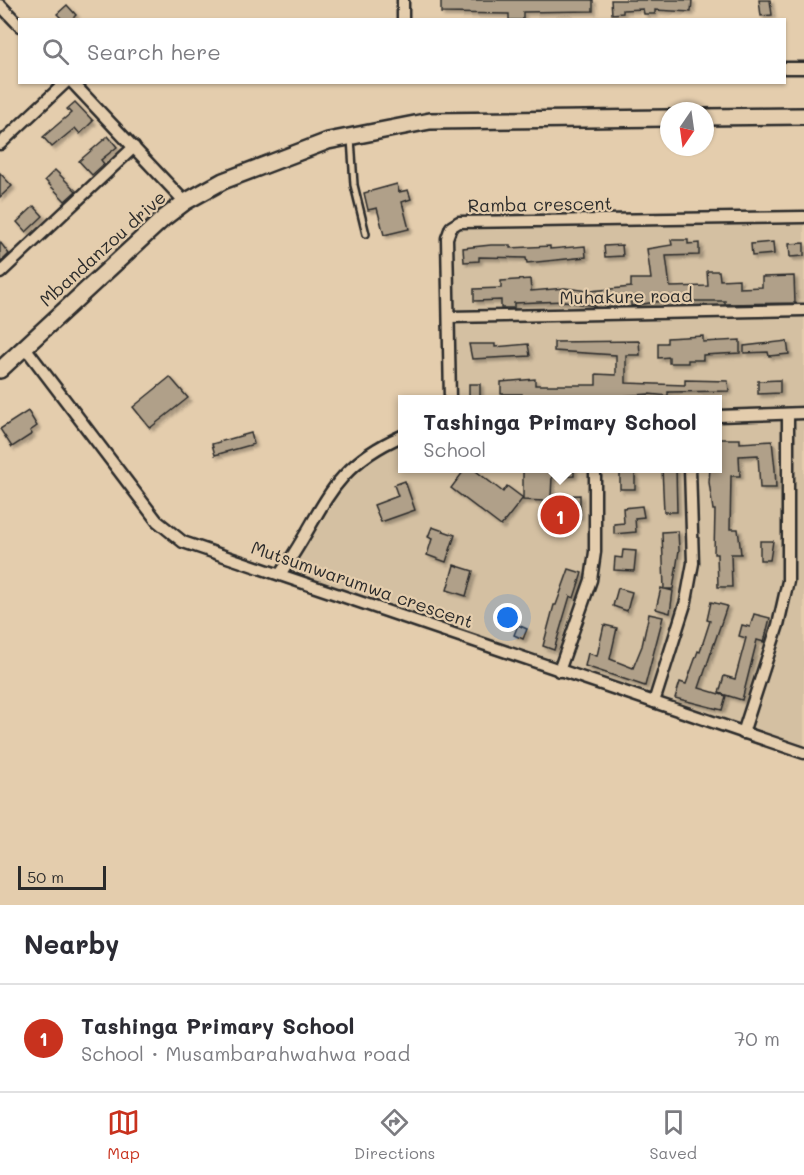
<!DOCTYPE html>
<html lang="en">
<head>
<meta charset="utf-8">
<style>
  :root { --surface:#fff; --page:#f2f2f3; --text:#2b2b33; --muted:#7c7c81; --line:#e1e1e2; --accent:#c8321e }
  body { margin:0; font-family:Mali,sans-serif; background:var(--page); color:var(--text) }
  .compass { position:absolute; left:660px; top:102px; width:54px; height:54px; border-radius:50%; background:var(--surface); box-shadow:0 2px 4px #0004; rotate:193deg }
  .scale { position:absolute; left:18px; bottom:15px; width:88px; box-sizing:border-box; padding-left:6px; border:3px solid #2b2b2b; border-top:0; font-size:16px; line-height:21px; white-space:nowrap; color:#2b2b2b; -webkit-text-stroke:4px #e4cdad; paint-order:stroke }
  .you { position:absolute; left:508px; top:618px; width:21px; height:21px; margin:-15px; border:4px solid #fff; border-radius:50%; background:#1a73e8; box-shadow:0 0 0 9px #1a73e833 }
  .badge { display:grid; place-items:center; width:39px; height:39px; border-radius:50%; background:var(--accent); color:#fff; font-size:20px; font-weight:700 }
  .pin { position:absolute; translate:-50% -50%; border:3px solid #fff; box-shadow:0 2px 6px #0006 }
  .popup { position:absolute; left:398px; top:395px; width:324px; height:78px; box-sizing:border-box; display:grid; place-content:center; border-radius:0px; background:var(--surface); filter:drop-shadow(0 2px 4px #0005); font-size:20px; white-space:nowrap; color:var(--muted) }
  .popup b { font-size:22px; color:var(--text) }
  .popup::after { content:''; position:absolute; left:50%; top:100%; margin-left:-12px; border:12px solid transparent; border-top-color:var(--surface) }
  .list { margin:0; padding:0; list-style:none }
  h2 { display:flex; justify-content:space-between; align-items:center; height:78px; margin:0; padding:0 24px; font-size:26px }
  h2 small { font-size:20px; font-weight:400; color:var(--muted) }
  .list li { display:grid; grid-template-columns:39px 1fr auto; gap:18px; align-items:center; box-sizing:border-box; height:108px; padding:0 24px; border-top:2px solid var(--line) }
  .list b { display:block; font-size:22px; white-space:nowrap }
  .list p { margin:0; font-size:20px; white-space:nowrap; color:var(--muted) }
  .list em { font-size:20px; font-style:normal; color:var(--muted) }
  .icon { flex:none; width:33px; height:33px; fill:none; stroke:currentColor; stroke-width:2; stroke-linecap:round; stroke-linejoin:round }
  .map { position:relative; flex:none; width:804px; height:905px; overflow:hidden }
  .search { position:absolute; background:var(--surface); box-shadow:0 2px 4px #0004; left:18px; right:18px; top:18px; height:66px; display:flex; align-items:center; gap:15px; box-sizing:border-box; padding:0 21px; border-radius:0px; color:var(--muted); font-size:22px }
  .sheet { height:186px; background:var(--surface) }
  nav { display:flex; justify-content:space-around; align-items:center; box-sizing:border-box; height:84px; border-top:2px solid var(--line); background:var(--surface); font-size:16px; color:var(--muted) }
  nav a { display:grid; justify-items:center; gap:3px }
  nav .on { color:var(--accent) }
  .map>svg:first-child { display:block }
  .built { fill:#d4c0a2 }
  .building { fill:#b0a089; stroke:#2b2b2b; stroke-width:1.5; filter:url(#shadow) }
  .lines { fill:none; stroke-linecap:round; stroke-linejoin:round }
  .lane-casing { stroke:#2b2b2b; stroke-width:10 }
  .street-casing { stroke:#2b2b2b; stroke-width:15 }
  .secondary-casing { stroke:#2b2b2b; stroke-width:20 }
  .lane { stroke:#e4cdad; stroke-width:5 }
  .street { stroke:#e4cdad; stroke-width:10 }
  .secondary { stroke:#e4cdad; stroke-width:15 }
  .labels { text-anchor:middle; stroke-width:4.5; stroke-linejoin:round; paint-order:stroke }
  .street-label { font-size:18px; fill:#2b2b2b; stroke:#e4cdad }
</style>
</head>
<body>
<div class="map">
<svg width="804" height="905" viewBox="0 0 804 905">
  <defs>
    <filter id="shadow"><feDropShadow dx="3" dy="3" stdDeviation="1.5" flood-color="#0004"/></filter>
  </defs>
  <rect width="100%" height="100%" fill="#e4cdad"/>
  <filter id="ink" filterUnits="userSpaceOnUse"><feTurbulence type="fractalNoise" baseFrequency=".0167" numOctaves="2"/><feDisplacementMap in="SourceGraphic" scale="12" xChannelSelector="R" yChannelSelector="G"/><feConvolveMatrix kernelMatrix="1 2 1 2 8 2 1 2 1" color-interpolation-filters="sRGB"/></filter>
  <g filter="url(#ink)">
    <polygon class="built" points="455,221 804,222 804,745 277,574 361,457 402,437 402,468 718,468 718,400 450,399"/>
    <g class="building">
      <polygon points="477,0 593,0 593,11 523,12 523,20 509,20 509,14 441,13 441,1"/>
      <polygon points="611,0 692,0 691,12 655,10 655,14 644,14 643,9 623,10 623,13 612,14"/>
      <polygon points="759,0 770,0 772,15 761,16"/>
      <polygon points="67,5 76,15 71,20 63,20 57,14"/>
      <polygon points="75,102 93,121 80,134 75,128 52,147 43,137 71,113 67,109"/>
      <polygon points="108,136 117,147 101,160 104,164 92,175 79,161"/>
      <polygon points="55,170 76,191 65,201 45,180"/>
      <polygon points="0,173 12,186 0,197"/>
      <polygon points="397,184 399,192 408,190 411,199 402,202 409,229 384,235 377,208 368,210 364,193"/>
      <polygon points="34,206 43,216 26,232 17,222"/>
      <polygon points="671,240 688,240 688,244 699,243 699,255 666,256 670,287 708,286 707,271 719,271 720,280 739,279 739,288 762,287 762,277 794,276 795,303 725,304 725,301 661,301 631,306 631,300 595,303 595,306 565,301 514,303 514,308 501,308 501,300 474,301 474,289 501,288 501,281 530,279 531,291 565,288 590,291 631,287 631,279 651,279 647,249 672,245"/>
      <polygon points="0,242 9,254 0,263"/>
      <polygon points="773,242 774,254 752,256 751,244"/>
      <polygon points="804,243 804,256 790,257 789,244"/>
      <polygon points="491,245 510,245 510,248 550,246 550,249 585,246 586,257 527,263 526,258 479,257 479,261 464,262 463,248"/>
      <polygon points="622,245 623,256 605,257 604,246"/>
      <polygon points="703,336 703,342 740,340 740,353 703,355 703,360 688,360 688,363 669,363 669,357 658,358 658,343 667,343 667,338"/>
      <polygon points="639,341 640,355 626,355 626,383 685,385 685,380 728,381 729,391 668,392 668,396 649,394 576,399 561,399 561,396 522,399 522,394 501,394 501,382 535,379 535,385 596,385 596,374 616,375 616,355 554,351 554,342"/>
      <polygon points="787,341 789,354 769,356 768,352 744,353 744,346"/>
      <polygon points="469,344 495,344 495,347 528,344 530,356 472,359"/>
      <polygon points="170,377 188,398 150,428 133,407"/>
      <polygon points="780,380 780,393 758,394 758,381"/>
      <rect x="469" y="384" width="11" height="14"/>
      <polygon points="28,411 37,426 30,431 32,434 12,447 0,429"/>
      <polygon points="251,433 254,444 215,455 212,444"/>
      <polygon points="717,439 740,439 740,443 772,441 775,469 776,488 760,488 758,455 739,456 740,476 731,476 730,529 738,529 741,554 731,554 732,587 718,587 717,554 714,554 715,510 713,510 709,482 710,468 717,468"/>
      <polygon points="466,468 472,468 503,492 507,486 523,498 501,526 451,488"/>
      <polygon points="523,468 574,468 574,476 552,477 551,496 580,495 580,516 553,517 553,525 544,525 544,501 523,500"/>
      <polygon points="662,468 676,468 677,512 664,512"/>
      <rect x="620" y="473" width="15" height="16"/>
      <polygon points="405,481 415,510 381,522 374,505 398,496 394,485"/>
      <polygon points="642,506 644,517 635,518 636,532 614,534 614,524 624,523 623,508"/>
      <polygon points="432,527 455,535 446,562 427,555 432,539 428,537"/>
      <polygon points="678,531 679,550 673,589 665,589 673,591 670,613 656,609 661,588 664,589 662,532"/>
      <polygon points="760,541 773,541 770,560 760,560"/>
      <polygon points="623,550 636,551 634,571 614,570 615,557 622,558"/>
      <polygon points="454,565 473,571 466,596 447,590"/>
      <polygon points="569,569 582,573 574,598 570,596 554,650 543,646 554,605 556,605"/>
      <polygon points="618,588 632,592 627,611 613,606"/>
      <polygon points="711,602 727,606 699,688 726,696 722,710 675,698 680,682 686,684 698,651 700,652 710,621 707,620"/>
      <polygon points="649,614 663,617 645,686 585,666 588,653 597,656 604,625 617,628 610,659 633,668 642,646"/>
      <polygon points="754,614 770,618 764,642 757,640 742,700 719,693 724,676 735,679 746,638 739,636 742,625 750,627"/>
      <polygon points="518,625 527,629 523,639 514,635"/>
    </g>
    <g class="lines">
      <g class="lane-casing">
        <polyline id="lane" points="351,138 354,185 366,234"/>
      </g>
      <g class="street-casing">
        <g id="street">
          <polyline points="0,5 20,26"/>
          <polyline points="403,20 403,0"/>
          <polyline points="784,68 804,68"/>
          <polyline points="72,82 185,202"/>
          <polyline points="0,144 66,82"/>
          <polyline points="0,273 134,147"/>
          <polyline points="449,317 804,310"/>
          <polyline points="24,346 157,521 183,542 804,753"/>
          <polyline points="450,400 447,238 451,227 459,222 804,217"/>
          <polyline points="718,416 804,413"/>
          <path d="M280 574C324 514 326 469 402 436"/>
          <polyline points="559,671 591,580 595,552 595,468"/>
          <polyline points="654,702 686,601 693,563 690,468"/>
          <polyline points="743,733 778,625 788,581 788,414"/>
        </g>
      </g>
      <g class="secondary-casing">
        <g id="secondary">
          <polyline points="705,117 804,116"/>
          <polyline points="0,370 164,218 185,202 223,181 328,141 430,121 669,118"/>
        </g>
      </g>
      <use href="#lane" class="lane"/>
      <use href="#street" class="street"/>
      <use href="#secondary" class="secondary"/>
    </g>
  </g>
  <g class="labels">
    <g class="street-label">
      <text transform="translate(540 205) rotate(-1)" y="6">Ramba crescent</text>
      <text transform="translate(103 249) rotate(-42)" y="6">Mbandanzou drive</text>
      <text transform="translate(626 297) rotate(-1)" y="6">Muhakure road</text>
      <text transform="translate(362 585) rotate(19)" y="6">Mutsumwarumwa crescent</text>
    </g>
  </g>
</svg>
<svg class="compass" viewBox="-18 -18 36 36"><path d="M0-13l5 13h-10z" fill="#e53935"/><path d="M0 13l5-13h-10z" fill="#7c7c81"/></svg>
<div class="scale">50 m</div>
<div class="you"></div>
<div class="pin badge" style="left:560px;top:515px">1</div>
<div class="popup"><b>Tashinga Primary School</b>School</div>
<div class="search"><svg class="icon" aria-label="search" viewBox="0 0 24 24"><circle cx="10" cy="10" r="6"/><path d="M15 15l6 6"/></svg>Search here</div>
</div>
<section class="sheet">
<h2>Nearby<small></small></h2>
<ul class="list">
<li><span class="badge">1</span><div><b>Tashinga Primary School</b><p>School · Musambarahwahwa road</p></div><em>70 m</em></li>
</ul>
</section>
<nav>
<a class="on"><svg class="icon" aria-label="map" viewBox="0 0 24 24"><path d="M3 6l6-2 6 2 6-2v14l-6 2-6-2-6 2zM9 4v14M15 6v14"/></svg>Map</a>
<a><svg class="icon" aria-label="directions" viewBox="0 0 24 24"><path d="M12 3l9 9-9 9-9-9zM9 14v-3h6M13 9l2 2-2 2"/></svg>Directions</a>
<a><svg class="icon" aria-label="saved" viewBox="0 0 24 24"><path d="M7 4h10v16l-5-4-5 4z"/></svg>Saved</a>
</nav>
</body>
</html>
